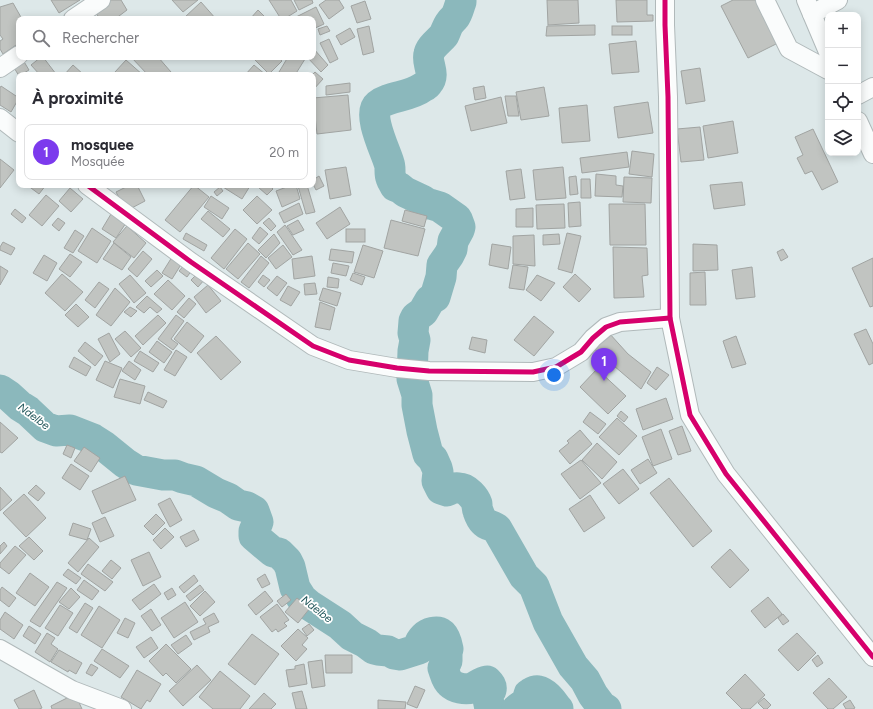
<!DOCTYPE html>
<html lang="fr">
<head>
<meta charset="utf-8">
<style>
  :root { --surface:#fff; --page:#f7f7f7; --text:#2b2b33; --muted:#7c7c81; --line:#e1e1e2; --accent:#7c3aed }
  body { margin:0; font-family:Figtree,sans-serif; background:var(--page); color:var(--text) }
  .controls { position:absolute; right:12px; top:12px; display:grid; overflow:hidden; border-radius:8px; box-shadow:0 2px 10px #0003 }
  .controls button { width:36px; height:36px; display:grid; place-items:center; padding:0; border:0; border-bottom:1px solid var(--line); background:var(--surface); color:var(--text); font:20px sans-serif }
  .you { position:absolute; left:554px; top:375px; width:14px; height:14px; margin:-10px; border:3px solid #fff; border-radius:50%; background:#1a73e8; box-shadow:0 0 0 6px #1a73e833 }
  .badge { display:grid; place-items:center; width:26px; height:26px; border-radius:50%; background:var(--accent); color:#fff; font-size:13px; font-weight:700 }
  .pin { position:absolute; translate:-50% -33px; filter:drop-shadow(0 1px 2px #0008) }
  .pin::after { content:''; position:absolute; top:21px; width:14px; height:12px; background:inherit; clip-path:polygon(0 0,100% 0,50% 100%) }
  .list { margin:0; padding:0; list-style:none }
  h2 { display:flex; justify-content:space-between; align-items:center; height:52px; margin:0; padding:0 16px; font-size:17px }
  h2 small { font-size:13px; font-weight:400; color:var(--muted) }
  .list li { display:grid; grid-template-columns:26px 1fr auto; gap:12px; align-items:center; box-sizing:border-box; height:56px; margin:0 8px 8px; padding:0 8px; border:1px solid var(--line); border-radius:8px }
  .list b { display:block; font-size:15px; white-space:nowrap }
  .list p { margin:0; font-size:13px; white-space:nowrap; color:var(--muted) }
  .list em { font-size:13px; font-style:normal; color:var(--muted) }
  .icon { flex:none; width:22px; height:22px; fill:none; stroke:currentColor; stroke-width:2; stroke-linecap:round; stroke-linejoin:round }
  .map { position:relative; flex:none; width:873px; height:709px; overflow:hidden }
  .search { position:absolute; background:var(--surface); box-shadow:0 2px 10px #0003; left:16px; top:16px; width:300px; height:44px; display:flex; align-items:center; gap:10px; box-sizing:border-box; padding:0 14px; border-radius:8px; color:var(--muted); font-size:15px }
  .panel { position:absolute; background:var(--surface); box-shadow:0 2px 10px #0003; left:16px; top:72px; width:300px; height:116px; border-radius:8px }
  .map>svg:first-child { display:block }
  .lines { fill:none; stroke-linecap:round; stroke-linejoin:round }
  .river { stroke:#8bb8bc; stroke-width:31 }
  .building { fill:#c1c4c1; stroke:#a1a4a2 }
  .minor-casing { stroke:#b0b9ba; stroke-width:20 }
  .minor { stroke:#fafcfc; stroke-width:18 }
  .cycleway-casing { stroke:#fff; stroke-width:8 }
  .cycleway { stroke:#d6006c; stroke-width:5 }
  .labels { text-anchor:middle; stroke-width:3.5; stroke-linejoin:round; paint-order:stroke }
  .water-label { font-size:11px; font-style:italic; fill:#21565a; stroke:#fff }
</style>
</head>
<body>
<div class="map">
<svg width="873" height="709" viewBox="0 0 873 709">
  <rect width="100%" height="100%" fill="#dde8e9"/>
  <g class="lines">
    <g class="river">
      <path d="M461 0V2C459 7 458 13 455 17 453 19 451 21 449 24 447 27 446 31 444 35 439 41 430 47 429 54 426 63 436 74 428 83 427 85 425 86 423 87 410 97 389 96 378 105 367 114 386 152 389 163 391 168 389 173 391 178 392 181 394 184 395 186L400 188 405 192 422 200 428 204H430L440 207 457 219 460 227 459 230 453 241 452 249 449 255 442 265 441 277 435 297 430 300 423 312 416 317 414 321 413 333 415 340 413 351 412 379 417 395V405L422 431 428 454 433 459 437 468 438 472 437 481 441 489 447 491C451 489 455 487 459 488 467 488 475 498 477 504 477 506 477 509 478 511 479 514 481 519 484 522 487 526 493 525 497 529L524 576 534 586 548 622 573 666 585 680 593 695 602 707 606 709"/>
      <path d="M0 390 9 396 20 406 28 411 45 427 56 431 70 430 93 439 104 446 125 463 136 470 163 475H175L183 478 196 481 216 493 228 498 238 505 247 507 254 511 258 522 254 531V536L273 552 279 553 287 561 290 567 295 588 302 599 309 605 340 625 352 636 366 643 374 649 378 650 388 651 394 654 400 655 419 649 420 646 419 645C420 642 422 639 424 637 428 633 437 630 442 634 446 638 447 644 448 649L447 652V661L443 668C445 673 446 680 450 683 455 688 465 690 472 688 477 686 481 682 487 681 490 684 492 686 491 690L488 692 487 694 490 709"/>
      <path d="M517 709C524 704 527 703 529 694 531 693 535 690 538 691 547 693 553 703 558 709"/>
    </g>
  </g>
  <g class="building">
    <polygon points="51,0 80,0 59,13"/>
    <polygon points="109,0 121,0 127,10 115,19 100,19 94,10"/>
    <polygon points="172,0 198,0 183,12"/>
    <polygon points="269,0 291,0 297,11 284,19 281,19"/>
    <polygon points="294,0 312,0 313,3 299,10"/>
    <polygon points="326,0 339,0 344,8 329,19 319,5"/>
    <polygon points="547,0 578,0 579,23 548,25"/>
    <polygon points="616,0 647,0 647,15 653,15 653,21 617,22"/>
    <polygon points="733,0 756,0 778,43 748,58 721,6"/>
    <polygon points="365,1 371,19 357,23 351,6"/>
    <polygon points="201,2 216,19 185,19 184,18"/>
    <polygon points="13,3 22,19 19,19 19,43 3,54 0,49 0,41 3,39 0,35 0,7"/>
    <polygon points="316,7 324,24 313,29 313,19 292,19"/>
    <polygon points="258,10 267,19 250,19"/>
    <polygon points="595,25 595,35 546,36 547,26"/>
    <polygon points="327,26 330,31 320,35 318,29"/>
    <polygon points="369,26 374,52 363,55 357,29"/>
    <rect x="612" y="26" width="20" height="9"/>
    <polygon points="350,28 355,37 341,45 336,36"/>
    <polygon points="329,39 338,59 330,63 320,43"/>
    <polygon points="636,41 639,72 612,74 609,44"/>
    <polygon points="313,48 328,65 321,72 307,57 313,57"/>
    <polygon points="41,57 43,57 56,74 40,75 31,65"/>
    <polygon points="131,57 158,57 171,72 168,75 148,75"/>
    <polygon points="252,57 278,57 282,61 269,74"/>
    <polygon points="288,57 301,57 305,59 295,75 284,75 279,72"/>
    <polygon points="23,60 29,70 19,76 13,66"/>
    <polygon points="126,60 143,75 119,75 115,72"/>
    <polygon points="73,65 84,75 64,75"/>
    <polygon points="254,65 266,75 245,75"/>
    <polygon points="700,68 705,101 686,104 681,71"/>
    <polygon points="315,72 323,79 313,90 313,75 312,75"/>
    <polygon points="350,83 350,92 326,95 326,86"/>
    <polygon points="1,86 19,98 11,112 0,105 0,88"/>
    <polygon points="484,86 486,98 475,100 473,88"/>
    <polygon points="544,87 549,116 521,120 516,92"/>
    <polygon points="348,95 351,130 317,134 313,98"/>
    <polygon points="505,96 516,96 519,116 508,116"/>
    <polygon points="501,97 507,123 471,131 465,106"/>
    <polygon points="648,102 653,133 618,138 614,107"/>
    <polygon points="587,105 590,141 562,143 559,108"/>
    <polygon points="733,121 738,153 708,158 703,126"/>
    <polygon points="700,127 704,160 681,162 677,129"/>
    <polygon points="813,129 838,182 822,190 812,171 805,174 797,158 803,155 795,137"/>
    <polygon points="632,151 654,154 652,177 629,174"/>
    <polygon points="627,152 629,167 582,173 580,158"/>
    <polygon points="0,159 14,170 0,188"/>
    <polygon points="346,167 351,195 330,199 325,170"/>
    <polygon points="563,167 566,198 536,200 533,170"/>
    <polygon points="521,169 525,198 510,200 506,171"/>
    <polygon points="596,174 616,176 616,185 623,186 622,197 595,196"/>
    <polygon points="319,176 324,186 316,190 313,184 313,180"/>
    <polygon points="576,176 578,194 570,195 569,177"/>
    <polygon points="624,177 652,178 651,203 623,202"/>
    <polygon points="581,179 590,179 591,198 581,198"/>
    <polygon points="742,182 745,205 714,209 710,185"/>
    <polygon points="27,185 46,185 39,194"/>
    <polygon points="130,185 137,185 145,201 126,211 116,192"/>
    <polygon points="194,185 209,197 180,232 165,220"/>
    <polygon points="224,185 248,185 250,186 242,199 223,187"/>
    <polygon points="261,185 271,185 270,186 273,189 267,195 258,187"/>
    <polygon points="292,185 296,185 300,199 282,207 276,191"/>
    <polygon points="300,185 307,185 315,212 306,214 298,186"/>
    <polygon points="220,187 223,191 217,196 214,192"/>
    <polygon points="70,188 83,199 71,212 59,201"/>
    <polygon points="46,195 59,206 42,226 29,215"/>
    <polygon points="211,196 229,208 222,219 204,207"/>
    <polygon points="257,196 272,210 257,224 243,210"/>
    <polygon points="580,202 581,226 569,227 568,203"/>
    <polygon points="299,203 303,214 284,223 279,213"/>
    <polygon points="564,204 565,228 537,229 536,205"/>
    <polygon points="609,204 645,204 646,245 610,245"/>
    <polygon points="340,207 350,224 327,239 316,223"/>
    <polygon points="533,208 533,227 516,227 516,209"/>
    <polygon points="15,209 26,218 22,223 11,214"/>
    <polygon points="405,210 427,216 424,227 402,221"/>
    <polygon points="208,211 230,229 223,237 201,219"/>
    <polygon points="111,214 126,223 116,238 102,229"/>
    <polygon points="58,218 65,223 59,231 52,225"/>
    <polygon points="269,218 276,226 271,231 263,223"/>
    <polygon points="298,220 304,230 293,235 287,226"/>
    <polygon points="391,220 425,229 418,256 384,248"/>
    <polygon points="285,225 302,250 293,255 277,232"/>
    <polygon points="127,226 146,243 134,258 113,242"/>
    <polygon points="260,227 268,234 259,244 252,238"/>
    <polygon points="92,228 111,241 97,263 78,251"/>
    <polygon points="235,229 247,239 224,269 211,258"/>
    <rect x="346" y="229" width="19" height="13"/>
    <polygon points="75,230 84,236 73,253 64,248"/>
    <polygon points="186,233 207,245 204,251 183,239"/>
    <polygon points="567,233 581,236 572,273 558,269"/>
    <polygon points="274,234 280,243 266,258 258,250"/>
    <polygon points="559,234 560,244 543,245 543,235"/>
    <polygon points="534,235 535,266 513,264 513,236"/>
    <polygon points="3,242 15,248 11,255 0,250 0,247"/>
    <polygon points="114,243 131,257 122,270 103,259"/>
    <polygon points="248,243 260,254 238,279 226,269"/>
    <polygon points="492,244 511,247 508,269 489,265"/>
    <polygon points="693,244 717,245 718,270 693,271"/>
    <polygon points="283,245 292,257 276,269 268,258"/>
    <polygon points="363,245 383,251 374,278 354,272"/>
    <polygon points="613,247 647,248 648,275 642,276 644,297 614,298"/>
    <polygon points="331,249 354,252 352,263 329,260"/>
    <polygon points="783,249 788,257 781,261 777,252"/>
    <polygon points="143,251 152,259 137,277 128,269"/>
    <polygon points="70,254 82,262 70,277 59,269"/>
    <polygon points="44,255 57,263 47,281 33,273"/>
    <polygon points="261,256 269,263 249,288 241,282"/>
    <polygon points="312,256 315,276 294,279 292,259"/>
    <polygon points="172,257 182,263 172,279 162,273"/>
    <polygon points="873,258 873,306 870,307 852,268"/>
    <polygon points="333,263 349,266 346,276 331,273"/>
    <polygon points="185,264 192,270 187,277 179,271"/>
    <polygon points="513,265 528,267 524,290 509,288"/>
    <polygon points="0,266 8,271 0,285"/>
    <polygon points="752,267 755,297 736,299 732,270"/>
    <polygon points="157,270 163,276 151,287 145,281"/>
    <polygon points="705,272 706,305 690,305 690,273"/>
    <polygon points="198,273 205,279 198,287 191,280"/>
    <polygon points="353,273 365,277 362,285 350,280"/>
    <polygon points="62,274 83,292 65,311 45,293"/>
    <polygon points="575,274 591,289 579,302 563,287"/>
    <polygon points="130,275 146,293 134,303 119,284"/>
    <polygon points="263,275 270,280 264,287 258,282"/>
    <polygon points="537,275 555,283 541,301 526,290"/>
    <polygon points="277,276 287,283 277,296 267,288"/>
    <polygon points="328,277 339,279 338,288 327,287"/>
    <polygon points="168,280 185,296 172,310 154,294"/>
    <polygon points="99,282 109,289 95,308 85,300"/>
    <polygon points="315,283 317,294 305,295 304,284"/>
    <polygon points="208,285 221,301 206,313 194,297"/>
    <polygon points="288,286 300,292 291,306 280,300"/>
    <polygon points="115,288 130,302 111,326 96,315"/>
    <polygon points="323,288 341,293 337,306 319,300"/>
    <polygon points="147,296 162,309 157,313 150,307 144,313 136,307"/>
    <polygon points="189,298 196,304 184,318 177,312"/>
    <polygon points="320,302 335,308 330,330 315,327"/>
    <polygon points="76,304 89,317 78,327 65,315"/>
    <polygon points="130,307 137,311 131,317 124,312"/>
    <polygon points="158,315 166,323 143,345 135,336"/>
    <polygon points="176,315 184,321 171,339 178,344 173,350 158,339"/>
    <polygon points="534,316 554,332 534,356 514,340"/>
    <polygon points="187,322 204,336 191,353 174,339"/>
    <polygon points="866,329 873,344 873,363 869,365 854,334"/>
    <polygon points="125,331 141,348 131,357 115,339"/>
    <polygon points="109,333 120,354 110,362 98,339"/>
    <polygon points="609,333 628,354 651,372 641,389 593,348"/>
    <polygon points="216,336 241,362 221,380 197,353"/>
    <polygon points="736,336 746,364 732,368 723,341"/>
    <polygon points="472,337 487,340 485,353 469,349"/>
    <polygon points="157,341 172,352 164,363 149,352"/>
    <polygon points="85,342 103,356 95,366 78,351"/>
    <polygon points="176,350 187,357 175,376 164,370"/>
    <polygon points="140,351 159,363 153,372 134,361"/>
    <polygon points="74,357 91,367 86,376 69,367"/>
    <polygon points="105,361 122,368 113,388 96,380"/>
    <polygon points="129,361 141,370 135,380 122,371"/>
    <polygon points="657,367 669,375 656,390 647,383"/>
    <polygon points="597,369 626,396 608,414 580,387"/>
    <polygon points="120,379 145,386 140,404 114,397"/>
    <polygon points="148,392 167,401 163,408 144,400"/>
    <polygon points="666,398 673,419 643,430 636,409"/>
    <polygon points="621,411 628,417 624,422 617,416"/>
    <polygon points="590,412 606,424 598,434 583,422"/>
    <polygon points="617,418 637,436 619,455 599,437"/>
    <polygon points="0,422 18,438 2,453 0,452"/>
    <polygon points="682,426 691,451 678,455 669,431"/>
    <polygon points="661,429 672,459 653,466 642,437"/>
    <polygon points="580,430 592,444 570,464 559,451 569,443 567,441"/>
    <polygon points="597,443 617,462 602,479 582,460"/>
    <polygon points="67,445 75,448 71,458 63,454"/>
    <polygon points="84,447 100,458 91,472 74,461"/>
    <polygon points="648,459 657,473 640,484 631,470"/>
    <polygon points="581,460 601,483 580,499 561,474"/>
    <polygon points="71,464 89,476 80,490 62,478"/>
    <polygon points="623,469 639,489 619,504 603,484"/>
    <polygon points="125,476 136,500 102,514 92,491"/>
    <polygon points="669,478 712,531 693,547 650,493"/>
    <polygon points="36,485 45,493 38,501 28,493"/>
    <polygon points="0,487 12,500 0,511"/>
    <polygon points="24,494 46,518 26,537 3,513"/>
    <polygon points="590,495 605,518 584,532 569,509"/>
    <polygon points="170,498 182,520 170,527 158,504"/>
    <polygon points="156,514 165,523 153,535 144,526"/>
    <polygon points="105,517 114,536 100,542 92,523"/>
    <polygon points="73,523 91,529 87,540 69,535"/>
    <polygon points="165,528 174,537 161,549 153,540"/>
    <polygon points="194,530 199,540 186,547 180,537"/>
    <polygon points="29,537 43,551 34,560 19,546"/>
    <polygon points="89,538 99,547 78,572 68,563"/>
    <polygon points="4,542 7,546 0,554 0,546"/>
    <polygon points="15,546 26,555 9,574 0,567 0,563"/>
    <polygon points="730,549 749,570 730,588 711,567"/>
    <polygon points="149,552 161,577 143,586 131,560"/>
    <polygon points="111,560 121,568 112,579 102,571"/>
    <polygon points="88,564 113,582 105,591 81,574"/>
    <polygon points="68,569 81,578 76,584 63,575"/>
    <polygon points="30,573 49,587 35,606 16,593"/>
    <polygon points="265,574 270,584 262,588 257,579"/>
    <polygon points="194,575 198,581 184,593 179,587"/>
    <polygon points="84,580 99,591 92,600 77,590"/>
    <polygon points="57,582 67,588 40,627 30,621"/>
    <polygon points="154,584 161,594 140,610 132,600"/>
    <polygon points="200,585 204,590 190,601 186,596"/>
    <polygon points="2,587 16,598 9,607 0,600 0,590"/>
    <polygon points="71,588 80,597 69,609 59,602"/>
    <polygon points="172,588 176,595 168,600 164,593"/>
    <polygon points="205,591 215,602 200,616 190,606"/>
    <polygon points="265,591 273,601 256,615 248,605"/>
    <polygon points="286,594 291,600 282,607 277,601"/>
    <polygon points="768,597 782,614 765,628 751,611"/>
    <polygon points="297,598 310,608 298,623 285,612"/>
    <polygon points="185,602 198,622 174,638 161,618"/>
    <polygon points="85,603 93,608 77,633 69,628"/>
    <polygon points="277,604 289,620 284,623 287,626 278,632 276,629 272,632 260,617"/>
    <polygon points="60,605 73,613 58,636 45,628"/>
    <polygon points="99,606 120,620 102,648 81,635"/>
    <polygon points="151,609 161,625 152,631 141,616"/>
    <polygon points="5,612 23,625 14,639 0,629 0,620"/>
    <polygon points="214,613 219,622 208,627 210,632 194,640 190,632 206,624 203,619"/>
    <polygon points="783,614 789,621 783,625 778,618"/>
    <polygon points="125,618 135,623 128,638 117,633"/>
    <polygon points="309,624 314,630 307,636 302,629"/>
    <polygon points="29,626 41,634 35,644 23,636"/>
    <polygon points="298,629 308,638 302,645 307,649 296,661 281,646"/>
    <polygon points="47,633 55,638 51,644 58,649 50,662 35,652"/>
    <polygon points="797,633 816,653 798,671 778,650"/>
    <polygon points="252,634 279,654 255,685 228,664"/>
    <polygon points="186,635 192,644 178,654 171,645"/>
    <polygon points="151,637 158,648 144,658 136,647"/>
    <polygon points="166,644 191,669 176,683 166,673 163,676 149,661"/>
    <polygon points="102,649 129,666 120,678 94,661"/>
    <polygon points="59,650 82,663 76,674 69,670 68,672 51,662"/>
    <polygon points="325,655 352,655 352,673 326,673"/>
    <polygon points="818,655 823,663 817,667 812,660"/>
    <polygon points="322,660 325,686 312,688 308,662"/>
    <polygon points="91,664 98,668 92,676 86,673"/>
    <polygon points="304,664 307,684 289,687 286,670 295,669 295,666"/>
    <polygon points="197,665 211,680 183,706 169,691"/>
    <polygon points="137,670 161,684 150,702 147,700 141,709 121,697"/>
    <polygon points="220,671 250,696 240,709 213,709 199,697"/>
    <polygon points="745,674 765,695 750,709 742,709 726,693"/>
    <polygon points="829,678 847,697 833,709 828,709 813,693"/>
    <polygon points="415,686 425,690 417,708 407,704"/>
    <polygon points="34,690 42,708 39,709 19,709 14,700"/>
    <polygon points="302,691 307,709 296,709 292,693"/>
    <polygon points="264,693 276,704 271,709 249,709"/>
    <polygon points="75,694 82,709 52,709 51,706"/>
    <polygon points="764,698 771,705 767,709 764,709 758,703"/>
    <polygon points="378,700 406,702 405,709 378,709"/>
    <polygon points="850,700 855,708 853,709 846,709 843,704"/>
  </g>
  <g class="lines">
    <g class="minor-casing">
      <g id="minor">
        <polyline points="665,0 665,25 668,97 670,318 690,415 726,474 873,657"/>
        <polyline points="765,0 789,49 828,70"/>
        <polyline points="806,0 828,52"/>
        <polyline points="812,14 838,0"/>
        <polyline points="73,19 101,0"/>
        <polyline points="0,68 19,55"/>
        <polyline points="858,95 873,87"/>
        <polyline points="0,118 19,133"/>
        <polyline points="858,121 873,154"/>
        <polyline points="87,185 191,262 313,346 349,360 397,368 429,371 533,372 556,367 581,352 593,338 606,327 620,322 670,318"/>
        <polyline points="0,649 72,690 122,709"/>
      </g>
    </g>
    <use href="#minor" class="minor"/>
    <g class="cycleway-casing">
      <g id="cycleway">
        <polyline points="665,0 665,25 668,97 670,318 690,415 726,474 873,657"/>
        <polyline points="87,185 191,262 313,346 349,360 397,368 429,371 533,372 556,367 581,352 593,338 606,327 620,322 670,318"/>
      </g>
    </g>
    <use href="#cycleway" class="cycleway"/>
  </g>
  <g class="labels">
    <g class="water-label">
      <text transform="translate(34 416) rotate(37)" y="4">Ndelbe</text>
      <text transform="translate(317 609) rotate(38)" y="4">Ndelbe</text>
    </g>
  </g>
</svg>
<div class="controls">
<button>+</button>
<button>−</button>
<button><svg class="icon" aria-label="locate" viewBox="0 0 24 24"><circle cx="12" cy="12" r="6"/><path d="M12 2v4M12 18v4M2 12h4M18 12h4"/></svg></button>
<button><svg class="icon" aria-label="layers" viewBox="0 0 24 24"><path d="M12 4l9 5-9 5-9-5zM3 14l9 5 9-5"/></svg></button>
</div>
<div class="you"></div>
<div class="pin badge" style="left:604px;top:381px">1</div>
<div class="search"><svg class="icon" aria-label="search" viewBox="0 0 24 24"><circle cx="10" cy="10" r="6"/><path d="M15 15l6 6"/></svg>Rechercher</div>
<section class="panel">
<h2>À proximité<small></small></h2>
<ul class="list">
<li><span class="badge">1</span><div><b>mosquee</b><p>Mosquée</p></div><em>20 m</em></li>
</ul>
</section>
</div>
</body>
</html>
